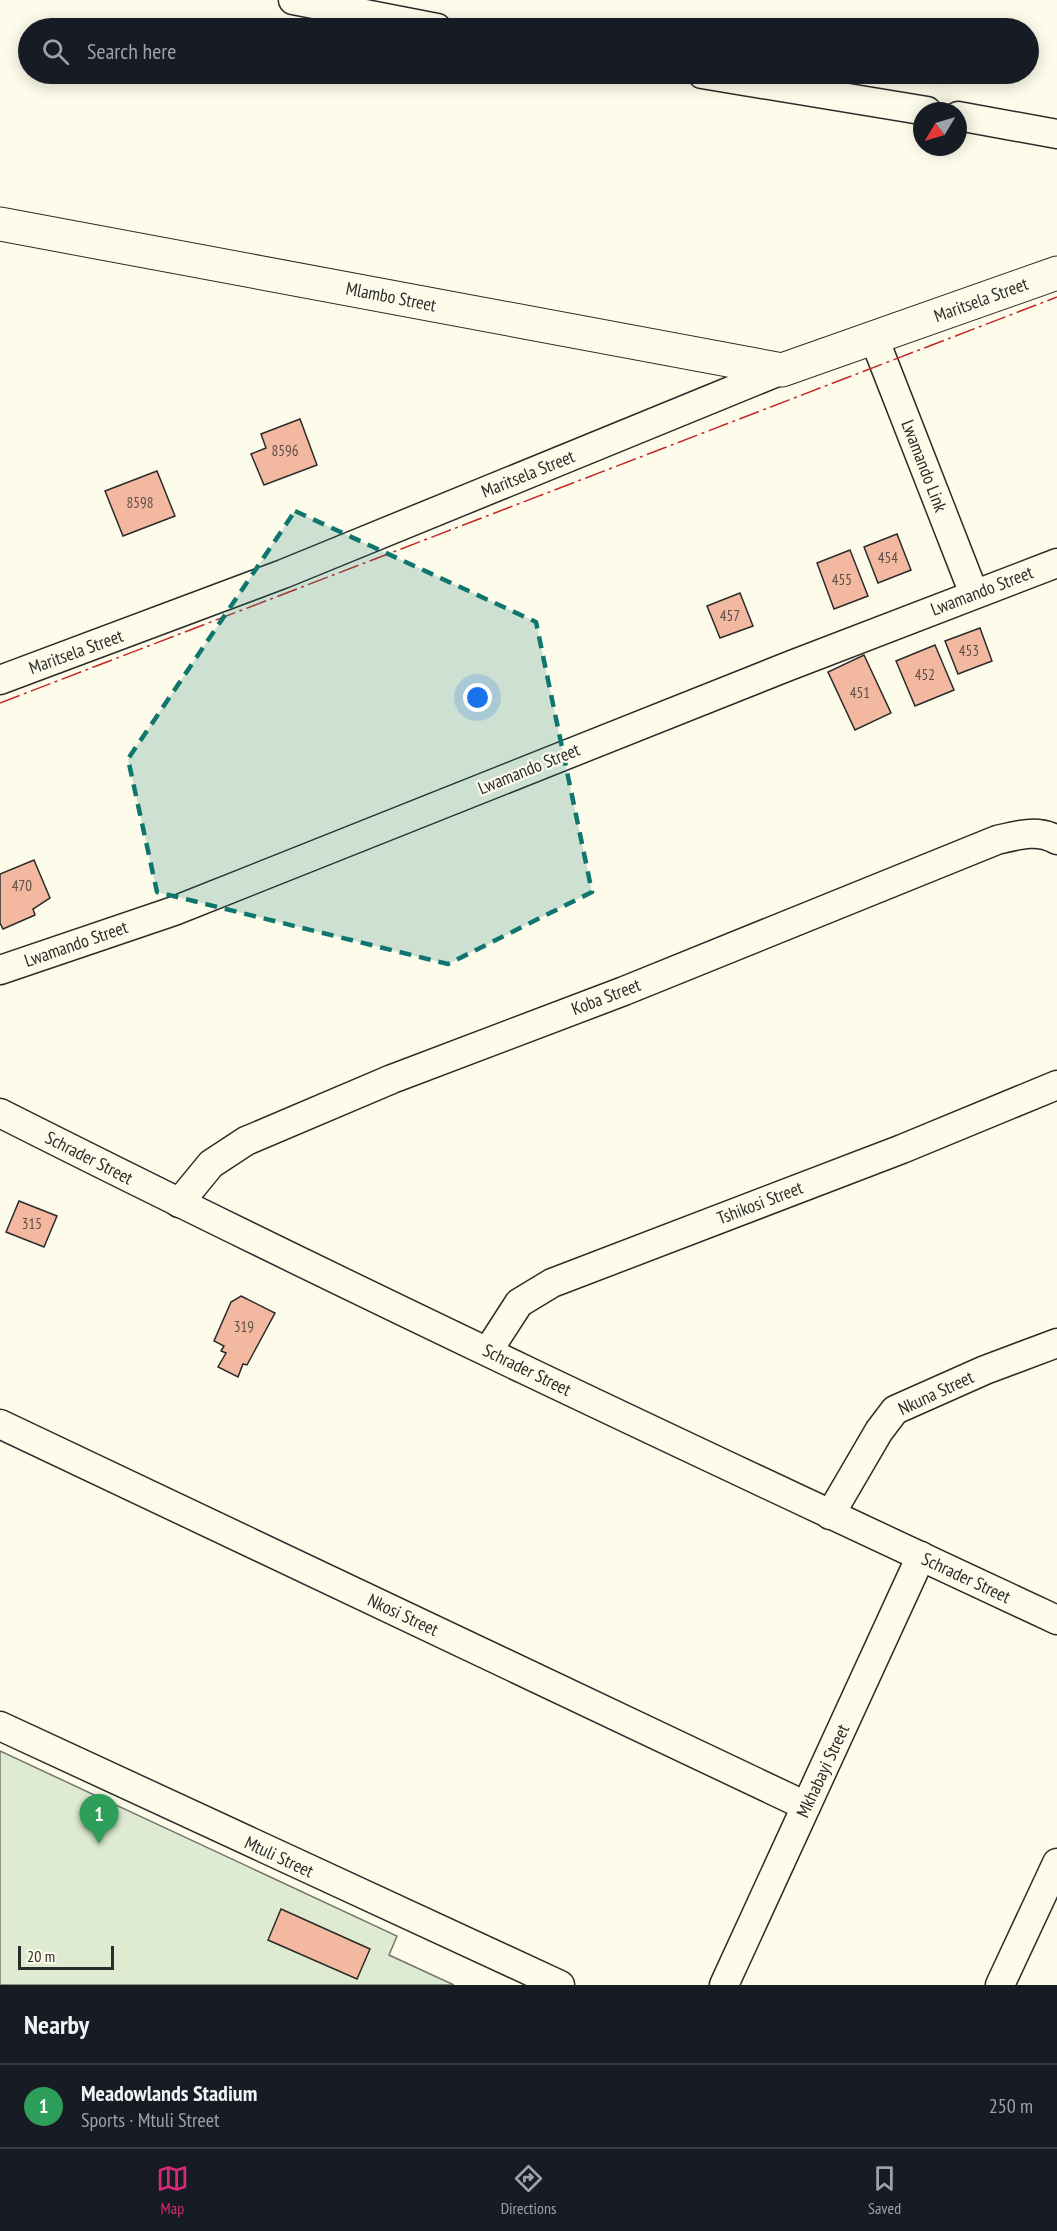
<!DOCTYPE html>
<html lang="en">
<head>
<meta charset="utf-8">
<style>
  :root { --surface:#171b24; --page:#20242c; --text:#f1f3f6; --muted:#9ea1a6; --line:#363941; --accent:#db2777 }
  body { margin:0; font-family:"PT Sans Narrow",sans-serif; background:var(--page); color:var(--text) }
  .compass { position:absolute; left:913px; top:102px; width:54px; height:54px; border-radius:50%; background:var(--surface); box-shadow:0 3px 15px #0003; rotate:232deg }
  .scale { position:absolute; left:18px; bottom:15px; width:96px; box-sizing:border-box; padding-left:6px; border:3px solid #2b2b2b; border-top:0; font-size:16px; line-height:21px; white-space:nowrap; color:#2b2b2b; -webkit-text-stroke:4px #fdfbea; paint-order:stroke }
  .you { position:absolute; left:478px; top:698px; width:21px; height:21px; margin:-15px; border:4px solid #fff; border-radius:50%; background:#1a73e8; box-shadow:0 0 0 9px #1a73e833 }
  .badge { display:grid; place-items:center; width:39px; height:39px; border-radius:50%; background:var(--accent); color:#fff; font-size:20px; font-weight:700 }
  .pin { position:absolute; translate:-50% -50px; filter:drop-shadow(0 2px 3px #0008) }
  .pin::after { content:''; position:absolute; top:32px; width:21px; height:18px; background:inherit; clip-path:polygon(0 0,100% 0,50% 100%) }
  .list { margin:0; padding:0; list-style:none }
  h2 { display:flex; justify-content:space-between; align-items:center; height:78px; margin:0; padding:0 24px; font-size:26px }
  h2 small { font-size:20px; font-weight:400; color:var(--muted) }
  .list li { display:grid; grid-template-columns:39px 1fr auto; gap:18px; align-items:center; box-sizing:border-box; height:84px; padding:0 24px; border-top:2px solid var(--line) }
  .list b { display:block; font-size:22px; white-space:nowrap }
  .list p { margin:0; font-size:20px; white-space:nowrap; color:var(--muted) }
  .list em { font-size:20px; font-style:normal; color:var(--muted) }
  .icon { flex:none; width:33px; height:33px; fill:none; stroke:currentColor; stroke-width:2; stroke-linecap:round; stroke-linejoin:round }
  .map { position:relative; flex:none; width:1057px; height:1985px; overflow:hidden }
  .search { position:absolute; background:var(--surface); box-shadow:0 3px 15px #0003; left:18px; right:18px; top:18px; height:66px; display:flex; align-items:center; gap:15px; box-sizing:border-box; padding:0 21px; border-radius:33px; color:var(--muted); font-size:22px }
  .sheet { height:162px; background:var(--surface) }
  nav { display:flex; justify-content:space-around; align-items:center; box-sizing:border-box; height:84px; border-top:2px solid var(--line); background:var(--surface); font-size:16px; color:var(--muted) }
  nav a { display:grid; justify-items:center; gap:3px }
  nav .on { color:var(--accent) }
  .map>svg:first-child { display:block }
  .green { fill:#deebd1; stroke:#74746e; stroke-width:1.5 }
  .building { fill:#f2b8a0; stroke:#2b2b2b; stroke-width:1.5 }
  .lines { fill:none; stroke-linecap:round; stroke-linejoin:round }
  .street-casing { stroke:#2b2b2b; stroke-width:31 }
  .secondary-casing { stroke:#2b2b2b; stroke-width:35 }
  .street { stroke:#fdfbea; stroke-width:28 }
  .secondary { stroke:#fdfbea; stroke-width:33 }
  .power { stroke:#c62828; stroke-width:1.5; stroke-dasharray:21 4.5 3 4.5; stroke-linecap:butt }
  .marked { fill:#0f766e; fill-opacity:0.2; stroke:#0f766e; stroke-width:4.5; stroke-dasharray:12 8; stroke-linejoin:round }
  .labels { text-anchor:middle; stroke-width:4.5; stroke-linejoin:round; paint-order:stroke }
  .number-label { font-size:15px; fill:#5d4e48 }
  .street-label { font-size:18px; fill:#2b2b2b; stroke:#fdfbea }
</style>
</head>
<body>
<div class="map">
<svg width="1057" height="1985" viewBox="0 0 1057 1985">
  <rect width="100%" height="100%" fill="#fdfbea"/>
  <polygon class="green" points="0,1751 397,1936 389,1955 454,1985 0,1985"/>
  <g class="building">
    <polygon points="300,419 317,465 264,485 251,454 266,448 261,434"/>
    <polygon points="157,471 175,516 123,536 105,491"/>
    <polygon points="897,534 911,570 878,583 864,547"/>
    <polygon points="850,550 868,596 834,609 817,563"/>
    <polygon points="740,593 753,626 720,638 707,606"/>
    <polygon points="980,628 992,661 958,674 945,641"/>
    <polygon points="935,645 954,690 915,706 896,661"/>
    <polygon points="864,655 891,713 855,730 828,672"/>
    <polygon points="34,860 50,898 33,909 35,915 3,929 0,923 0,874"/>
    <polygon points="19,1201 57,1216 44,1247 6,1232"/>
    <polygon points="241,1296 275,1313 247,1365 243,1364 238,1377 218,1367 226,1353 221,1351 224,1346 214,1341 231,1302"/>
    <polygon points="281,1909 370,1949 357,1979 268,1940"/>
  </g>
  <g class="lines">
    <g class="street-casing">
      <g id="street">
        <polyline points="293,0 437,28"/>
        <polyline points="702,74 927,111"/>
        <polyline points="958,116 1057,134"/>
        <polyline points="874,338 974,594"/>
        <polyline points="0,680 283,574 782,370"/>
        <polyline points="0,970 174,911 789,666 1057,563"/>
        <path d="M0 1113C349 1289 703 1455 1057 1620"/>
        <path d="M179 1203 211 1164 246 1141 392 1079 624 991 997 840C1018 835 1038 829 1057 840"/>
        <polyline points="488,1351 519,1303 552,1283 902,1149 1057,1085"/>
        <polyline points="0,1424 806,1806"/>
        <polyline points="830,1515 879,1431 895,1410 985,1370 1057,1343"/>
        <polyline points="0,1726 560,1985"/>
        <polyline points="724,1985 921,1556"/>
        <polyline points="1000,1985 1057,1863"/>
      </g>
    </g>
    <g class="secondary-casing">
      <polyline id="secondary" points="0,224 782,370 1057,273"/>
    </g>
    <use href="#street" class="street"/>
    <use href="#secondary" class="secondary"/>
    <polyline class="power" points="0,703 1057,297"/>
  </g>
  <path class="marked" d="M295 511 536 622 592 892 448 964 157 892 128 759Z"/>
  <g class="labels">
    <g class="number-label">
      <text x="285" y="456">8596</text>
      <text x="140" y="508">8598</text>
      <text x="888" y="563">454</text>
      <text x="842" y="585">455</text>
      <text x="730" y="621">457</text>
      <text x="969" y="656">453</text>
      <text x="925" y="680">452</text>
      <text x="860" y="698">451</text>
      <text x="22" y="891">470</text>
      <text x="32" y="1229">315</text>
      <text x="244" y="1332">319</text>
    </g>
    <g class="street-label">
      <text transform="translate(391 297) rotate(11)" y="6">Mlambo Street</text>
      <text transform="translate(981 300) rotate(-20)" y="6">Maritsela Street</text>
      <text transform="translate(924 466) rotate(69)" y="6">Lwamando Link</text>
      <text transform="translate(528 474) rotate(-22)" y="6">Maritsela Street</text>
      <text transform="translate(982 591) rotate(-21)" y="6">Lwamando Street</text>
      <text transform="translate(76 652) rotate(-20)" y="6">Maritsela Street</text>
      <text transform="translate(529 769) rotate(-22)" y="6">Lwamando Street</text>
      <text transform="translate(76 944) rotate(-19)" y="6">Lwamando Street</text>
      <text transform="translate(606 997) rotate(-21)" y="6">Koba Street</text>
      <text transform="translate(89 1158) rotate(27)" y="6">Schrader Street</text>
      <text transform="translate(760 1203) rotate(-21)" y="6">Tshikosi Street</text>
      <text transform="translate(527 1370) rotate(26)" y="6">Schrader Street</text>
      <text transform="translate(936 1393) rotate(-25)" y="6">Nkuna Street</text>
      <text transform="translate(966 1578) rotate(25)" y="6">Schrader Street</text>
      <text transform="translate(403 1615) rotate(25)" y="6">Nkosi Street</text>
      <text transform="translate(823 1771) rotate(-65)" y="6">Mkhabayi Street</text>
      <text transform="translate(279 1857) rotate(25)" y="6">Mtuli Street</text>
    </g>
  </g>
</svg>
<svg class="compass" viewBox="-18 -18 36 36"><path d="M0-13l5 13h-10z" fill="#e53935"/><path d="M0 13l5-13h-10z" fill="#9ea1a6"/></svg>
<div class="scale">20 m</div>
<div class="you"></div>
<div class="pin badge" style="left:99px;top:1844px;background:#2e9e5b">1</div>
<div class="search"><svg class="icon" aria-label="search" viewBox="0 0 24 24"><circle cx="10" cy="10" r="6"/><path d="M15 15l6 6"/></svg>Search here</div>
</div>
<section class="sheet">
<h2>Nearby<small></small></h2>
<ul class="list">
<li><span class="badge" style="background:#2e9e5b">1</span><div><b>Meadowlands Stadium</b><p>Sports · Mtuli Street</p></div><em>250 m</em></li>
</ul>
</section>
<nav>
<a class="on"><svg class="icon" aria-label="map" viewBox="0 0 24 24"><path d="M3 6l6-2 6 2 6-2v14l-6 2-6-2-6 2zM9 4v14M15 6v14"/></svg>Map</a>
<a><svg class="icon" aria-label="directions" viewBox="0 0 24 24"><path d="M12 3l9 9-9 9-9-9zM9 14v-3h6M13 9l2 2-2 2"/></svg>Directions</a>
<a><svg class="icon" aria-label="saved" viewBox="0 0 24 24"><path d="M7 4h10v16l-5-4-5 4z"/></svg>Saved</a>
</nav>
</body>
</html>
